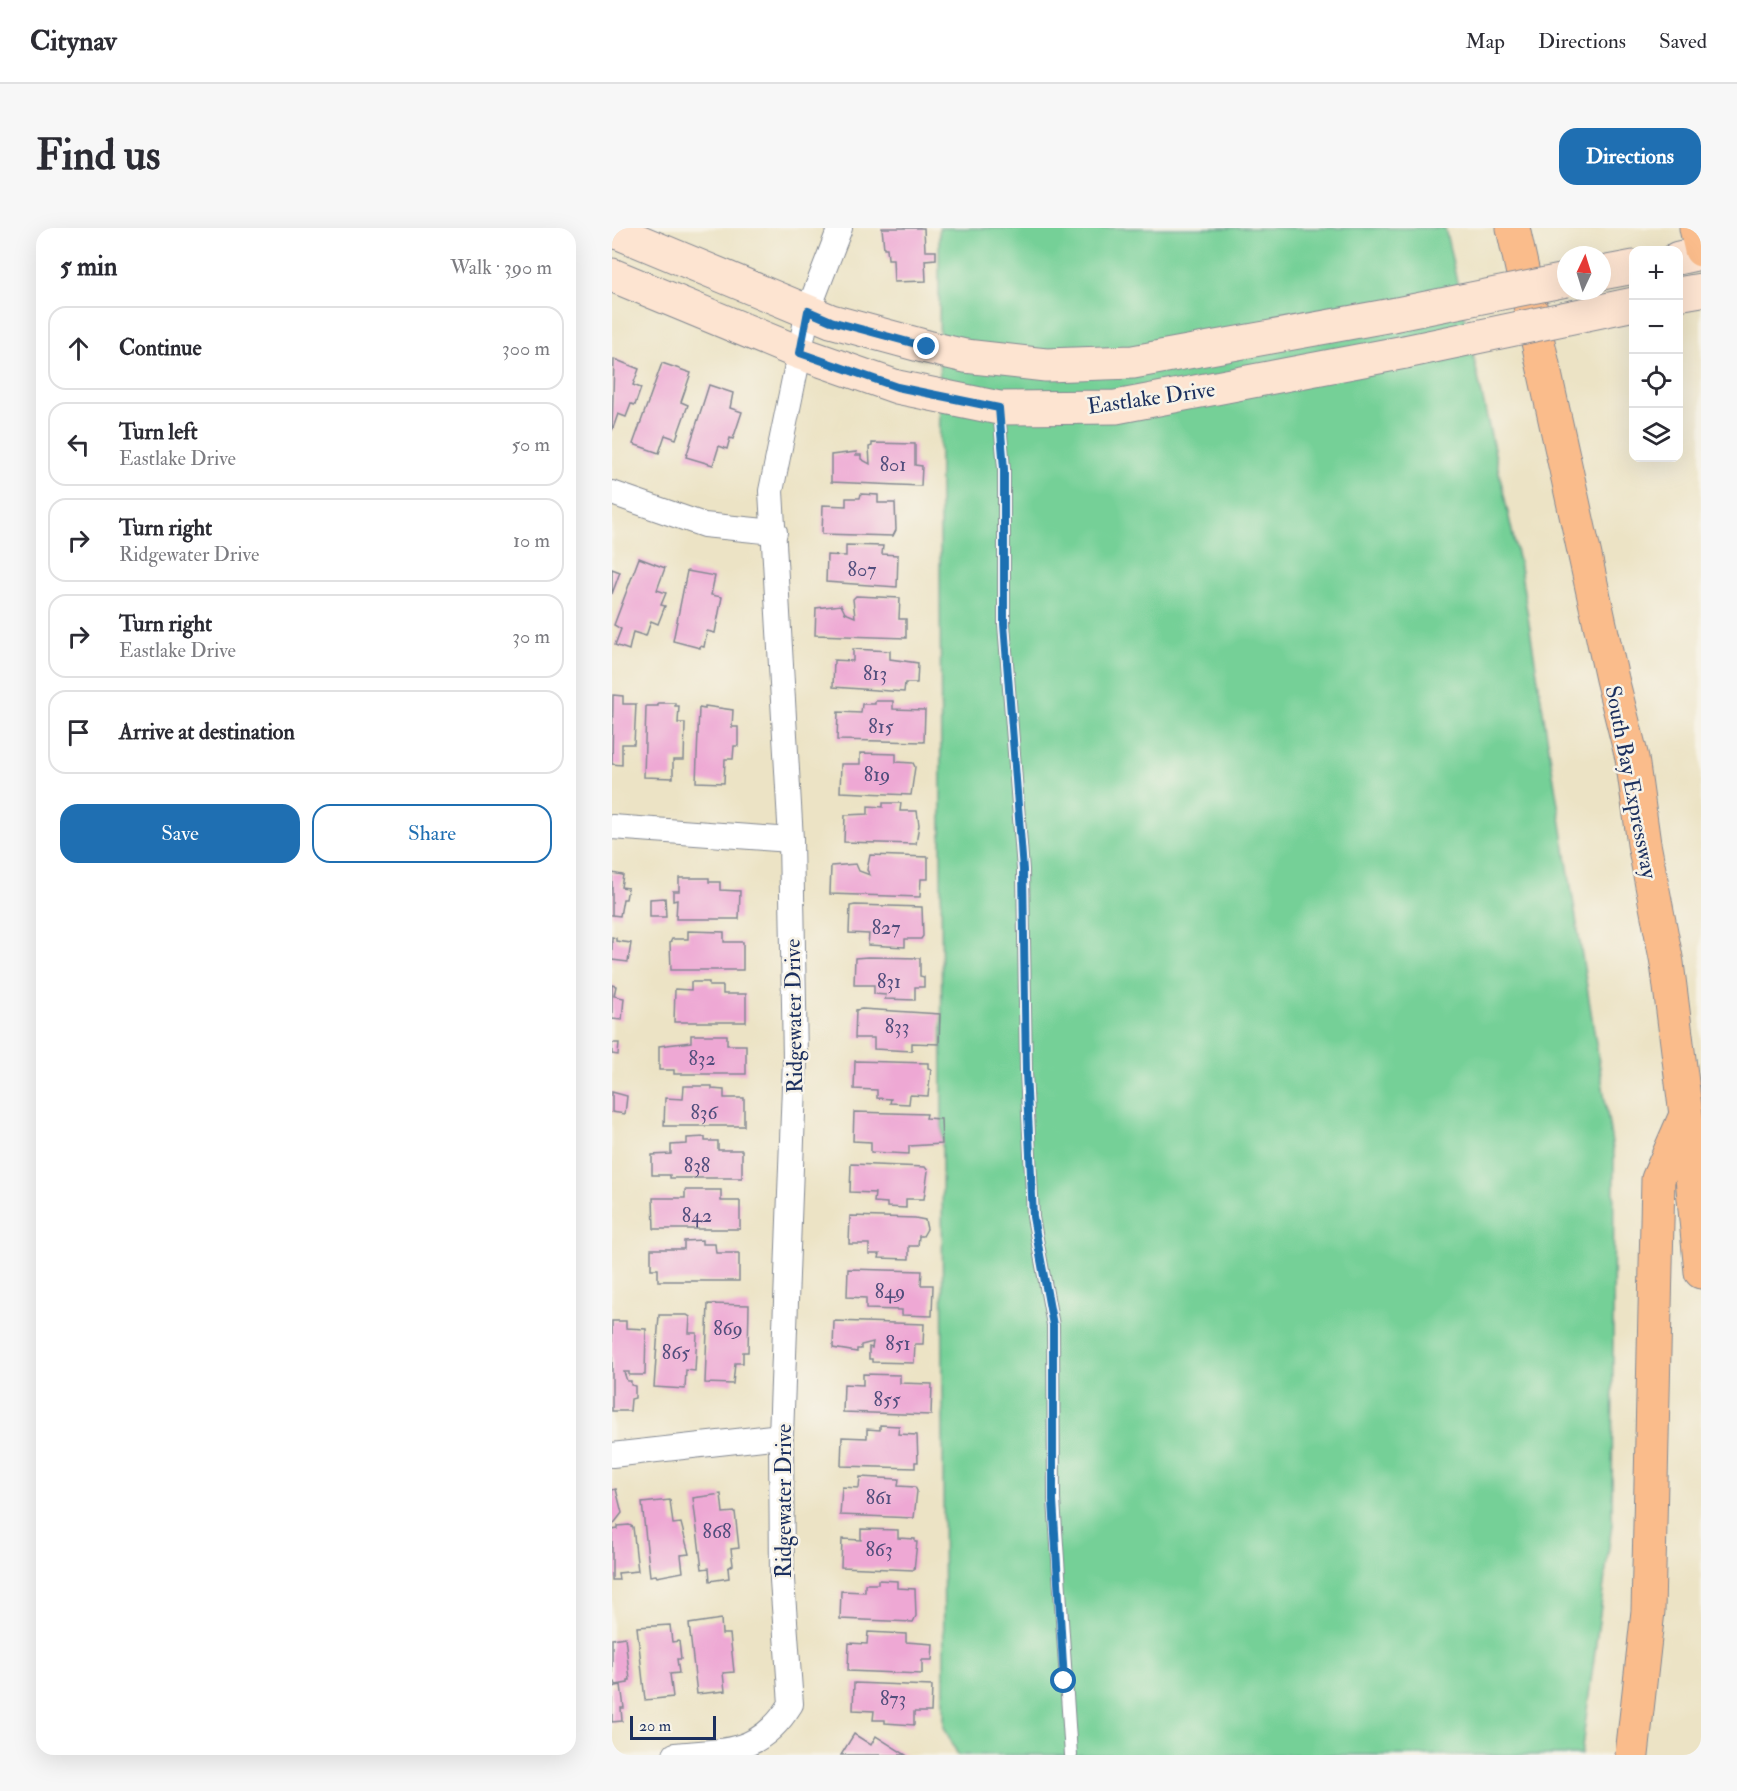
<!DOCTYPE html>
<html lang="en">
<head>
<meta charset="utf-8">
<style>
  :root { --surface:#fff; --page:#f7f7f7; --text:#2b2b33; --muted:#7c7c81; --line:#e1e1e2; --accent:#1f6fb2 }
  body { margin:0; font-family:"IM FELL Double Pica",serif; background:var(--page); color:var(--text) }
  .controls { position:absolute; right:18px; top:18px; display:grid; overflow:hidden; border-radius:12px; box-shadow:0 6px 24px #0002 }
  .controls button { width:54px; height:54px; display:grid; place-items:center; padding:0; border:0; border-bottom:2px solid var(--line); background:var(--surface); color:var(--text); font:30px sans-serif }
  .compass { position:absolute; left:945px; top:18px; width:54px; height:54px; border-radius:50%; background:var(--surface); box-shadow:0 6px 24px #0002; rotate:4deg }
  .scale { position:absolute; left:18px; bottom:15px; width:86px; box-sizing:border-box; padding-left:6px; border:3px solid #1b2f5e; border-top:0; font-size:16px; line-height:21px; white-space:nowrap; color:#1b2f5e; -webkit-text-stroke:4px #f7f3e8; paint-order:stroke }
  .stop { position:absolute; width:18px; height:18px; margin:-14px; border:4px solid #1f6fb2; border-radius:50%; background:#fff }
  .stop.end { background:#1f6fb2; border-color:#fff; box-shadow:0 2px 6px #0008 }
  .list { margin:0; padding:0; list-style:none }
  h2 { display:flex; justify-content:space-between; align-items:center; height:78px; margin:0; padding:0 24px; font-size:26px }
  h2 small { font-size:20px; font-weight:400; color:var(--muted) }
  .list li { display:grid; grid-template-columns:39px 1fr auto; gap:18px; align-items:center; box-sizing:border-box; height:84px; margin:0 12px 12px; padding:0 12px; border:2px solid var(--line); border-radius:18px }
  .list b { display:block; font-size:22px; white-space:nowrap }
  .list p { margin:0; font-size:20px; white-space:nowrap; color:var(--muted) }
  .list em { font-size:20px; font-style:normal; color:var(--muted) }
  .actions { display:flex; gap:12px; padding:18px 24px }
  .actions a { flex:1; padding:14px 0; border:2px solid var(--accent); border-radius:18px; text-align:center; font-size:21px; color:var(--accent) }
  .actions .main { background:var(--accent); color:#fff }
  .icon { flex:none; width:33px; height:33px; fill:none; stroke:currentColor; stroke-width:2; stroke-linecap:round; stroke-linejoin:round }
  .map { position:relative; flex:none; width:1089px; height:1527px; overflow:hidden; border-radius:18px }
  header { display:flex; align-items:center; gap:36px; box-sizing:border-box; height:84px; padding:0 30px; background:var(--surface); border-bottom:2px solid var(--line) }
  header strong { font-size:28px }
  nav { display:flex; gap:33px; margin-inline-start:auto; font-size:21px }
  .intro { display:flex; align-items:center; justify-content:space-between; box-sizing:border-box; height:144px; padding:0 36px }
  h1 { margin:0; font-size:42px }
  .button { padding:15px 27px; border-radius:18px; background:var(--accent); color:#fff; font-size:21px; font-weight:700 }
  main { display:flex; gap:36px; padding:0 36px }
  aside { flex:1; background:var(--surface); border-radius:18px; box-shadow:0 6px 24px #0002 }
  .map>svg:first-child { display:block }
  .green { fill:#75d097; stroke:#48807a; stroke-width:1.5 }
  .building { fill:#eea8d4 }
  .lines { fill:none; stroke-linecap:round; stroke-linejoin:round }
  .lane-casing { stroke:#848992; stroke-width:14 }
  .street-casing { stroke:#848992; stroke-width:26 }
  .secondary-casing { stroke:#848992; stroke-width:35 }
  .highway-casing { stroke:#848992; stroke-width:35 }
  .lane { stroke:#fff; stroke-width:12 }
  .street { stroke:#fff; stroke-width:24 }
  .secondary { stroke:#fde4d1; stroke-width:33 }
  .highway { stroke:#fabc8b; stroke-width:33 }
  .secondary-bridge-casing { stroke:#848992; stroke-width:35; stroke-linecap:butt }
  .secondary-bridge { stroke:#fde4d1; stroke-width:33 }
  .route { stroke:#1f6fb2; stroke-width:8 }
  .labels { text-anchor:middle; stroke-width:5; stroke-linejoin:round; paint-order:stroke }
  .number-label { font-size:20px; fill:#504d7c }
  .street-label { font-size:22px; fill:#1b2f5e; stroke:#f7f3e8 }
</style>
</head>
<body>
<header>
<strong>Citynav</strong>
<nav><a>Map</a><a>Directions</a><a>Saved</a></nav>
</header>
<div class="intro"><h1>Find us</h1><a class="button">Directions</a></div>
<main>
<aside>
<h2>5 min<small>Walk · 390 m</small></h2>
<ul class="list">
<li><svg class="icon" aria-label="ahead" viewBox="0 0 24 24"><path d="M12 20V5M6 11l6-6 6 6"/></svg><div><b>Continue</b></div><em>300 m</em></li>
<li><svg class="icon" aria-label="left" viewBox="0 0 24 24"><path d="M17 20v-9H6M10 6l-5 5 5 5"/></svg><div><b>Turn left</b><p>Eastlake Drive</p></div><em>50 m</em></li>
<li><svg class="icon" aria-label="right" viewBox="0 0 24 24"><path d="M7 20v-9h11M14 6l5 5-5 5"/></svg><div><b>Turn right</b><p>Ridgewater Drive</p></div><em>10 m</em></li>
<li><svg class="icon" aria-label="right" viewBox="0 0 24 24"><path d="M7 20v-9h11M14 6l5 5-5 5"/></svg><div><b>Turn right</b><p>Eastlake Drive</p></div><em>30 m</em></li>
<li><svg class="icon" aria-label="arrive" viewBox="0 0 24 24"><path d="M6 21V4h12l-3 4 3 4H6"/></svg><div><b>Arrive at destination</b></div></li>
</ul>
<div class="actions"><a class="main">Save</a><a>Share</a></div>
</aside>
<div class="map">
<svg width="1089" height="1527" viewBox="0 0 1089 1527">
  <rect width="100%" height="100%" fill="#f7f3e8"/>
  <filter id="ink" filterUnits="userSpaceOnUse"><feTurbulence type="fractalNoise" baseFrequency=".0167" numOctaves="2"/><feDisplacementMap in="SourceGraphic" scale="12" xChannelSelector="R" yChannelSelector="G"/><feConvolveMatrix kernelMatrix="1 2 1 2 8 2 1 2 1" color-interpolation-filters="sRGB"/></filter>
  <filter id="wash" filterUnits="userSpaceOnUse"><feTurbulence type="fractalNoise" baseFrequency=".008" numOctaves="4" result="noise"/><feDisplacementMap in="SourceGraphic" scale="24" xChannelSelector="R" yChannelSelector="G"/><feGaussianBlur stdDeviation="1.35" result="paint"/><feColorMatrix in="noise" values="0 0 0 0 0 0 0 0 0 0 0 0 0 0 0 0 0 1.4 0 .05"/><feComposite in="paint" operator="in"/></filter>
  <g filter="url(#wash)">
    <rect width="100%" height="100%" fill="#ece3c5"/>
    <polygon class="green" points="327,0 833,0 908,339 1002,928 1000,1296 969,1527 346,1527 332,1499"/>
    <g id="blocks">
      <g class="building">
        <polygon points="270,0 312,0 313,23 324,23 324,31 313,32 314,53 282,54 281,31 276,31 275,20 272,20"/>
        <polygon points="2,131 27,141 21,157 29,160 23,177 19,176 14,189 6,186 0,203"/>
        <polygon points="50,135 79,145 69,174 76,177 64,211 53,207 47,225 21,216"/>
        <polygon points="97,157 121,165 118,180 130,184 121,211 118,210 115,221 107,218 101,237 74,229"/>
        <polygon points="260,215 303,216 303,237 310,238 309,258 219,254 219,227 245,224 244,227 249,227 249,231 258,236 257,219 260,218"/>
        <polygon points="249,266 266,267 266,275 283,275 284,302 281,308 210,306 211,277 234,278 234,270 248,270"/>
        <polygon points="234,317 271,318 270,326 286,327 285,359 214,354 215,327 234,328"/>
        <polygon points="27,330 53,340 45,362 54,365 49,377 53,378 46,396 39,393 34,408 21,404 17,422 3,417 9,401 2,397"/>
        <polygon points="0,341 8,344 0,366"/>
        <polygon points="75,343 103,348 99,367 110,369 103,405 95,403 92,419 88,418 88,420 61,413"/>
        <polygon points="244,368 288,370 287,391 294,391 294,410 203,407 204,380 229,377 233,385 243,389 241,371"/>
        <polygon points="241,421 278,423 278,431 306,435 305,455 293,455 292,464 221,459 222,432 241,433"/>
        <polygon points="1,467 11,468 11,476 24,476 22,516 10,516 10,537 0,536"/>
        <polygon points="263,473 281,473 281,481 313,482 312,514 225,512 226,484 249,485 250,476 263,476"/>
        <polygon points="46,475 63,475 63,478 67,478 66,495 73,495 72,532 61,532 61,550 32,549 34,478 46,478"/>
        <polygon points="93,478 121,482 120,499 126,499 126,518 122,518 121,531 113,531 112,555 84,554 87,480 93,481"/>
        <polygon points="248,525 284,526 284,534 301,535 303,539 299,567 228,564 229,536 248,536"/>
        <polygon points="271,575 289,575 288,583 305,583 307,597 304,616 232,614 233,587 256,586 256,578 271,579"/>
        <polygon points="258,627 316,629 316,651 309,651 308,669 218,666 219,638 244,636 247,643 258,647 255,642"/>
        <polygon points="0,645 11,647 9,659 16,660 14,671 11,671 8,688 0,687"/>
        <polygon points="67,650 97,650 97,654 108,654 108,662 128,663 127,691 64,691 65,672 61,673 61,663 67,663"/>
        <polygon points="53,670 54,689 38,689 38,671"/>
        <polygon points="243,677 310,679 311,708 309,711 293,711 293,719 256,717 257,706 237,705 238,678"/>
        <polygon points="76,703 112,704 112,714 131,714 131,742 59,742 58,715 60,711 76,711"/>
        <polygon points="0,709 4,710 4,713 19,715 16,734 0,732"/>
        <polygon points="256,729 308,730 308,748 312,749 312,759 303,759 303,772 273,771 274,767 262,766 262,757 242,757 243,730"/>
        <polygon points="79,754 97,754 97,758 111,758 111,766 134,766 134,794 62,794 63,761 79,762"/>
        <polygon points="0,757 4,758 2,768 12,770 10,792 0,791"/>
        <polygon points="250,781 328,786 327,816 300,815 300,823 262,821 262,810 243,810 244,782"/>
        <polygon points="79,807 115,807 115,817 134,817 134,846 62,846 62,842 47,842 47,818 79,814"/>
        <polygon points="0,815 7,815 6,827 0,826"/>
        <polygon points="243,833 316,835 316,840 319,841 316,868 298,867 297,876 278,875 279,871 265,870 265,862 242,861"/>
        <polygon points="72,858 100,858 100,861 112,862 112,870 132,870 132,898 52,898 53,870 71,871"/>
        <polygon points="0,864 15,868 13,886 0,884"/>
        <polygon points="242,884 315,886 314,890 329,891 330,916 297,918 297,926 259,924 259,914 241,913"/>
        <polygon points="93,909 93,913 106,913 106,922 130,922 130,950 58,950 58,947 40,947 40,927 59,926 59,917 75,916 75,910"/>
        <polygon points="239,936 313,939 316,943 312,971 294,971 294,980 275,979 275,975 262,974 263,965 238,964"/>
        <polygon points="73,962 109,962 109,973 128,973 128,1001 42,1001 41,970 73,970"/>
        <polygon points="238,988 303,990 313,992 315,1001 311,1008 307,1008 306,1018 297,1018 297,1031 267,1030 268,1026 257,1026 257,1016 237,1016"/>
        <polygon points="90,1012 90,1016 103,1016 104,1025 127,1025 127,1053 46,1053 46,1041 39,1041 39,1021 72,1021 72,1013"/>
        <polygon points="236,1041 310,1043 309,1057 321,1057 320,1088 290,1087 290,1082 254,1081 254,1070 235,1069"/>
        <polygon points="96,1076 137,1077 136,1124 131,1124 131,1135 123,1135 121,1156 93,1155"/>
        <polygon points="47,1087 75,1087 78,1089 77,1105 85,1105 83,1143 74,1142 73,1161 42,1159"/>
        <polygon points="0,1093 14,1093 14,1100 34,1101 33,1147 17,1147 17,1144 12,1144 15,1153 19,1153 19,1157 23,1158 23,1170 19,1171 18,1183 0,1183"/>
        <polygon points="222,1093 312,1096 311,1116 303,1116 302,1135 260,1134 260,1131 257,1131 257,1119 260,1120 261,1114 249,1117 249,1121 245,1121 245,1124 221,1120"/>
        <polygon points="251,1146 288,1147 288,1155 320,1156 319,1187 231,1184 232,1156 251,1157"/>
        <polygon points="268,1197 287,1198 286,1206 305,1207 306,1234 303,1234 303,1240 229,1238 230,1209 255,1210 255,1201 268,1202"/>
        <polygon points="248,1249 287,1251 286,1258 303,1259 305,1263 302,1290 228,1287 230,1259 247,1260"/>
        <polygon points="4,1261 10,1285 0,1298 0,1262"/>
        <polygon points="109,1266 111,1285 123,1284 127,1320 119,1321 121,1337 116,1340 117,1350 98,1353 97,1340 90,1341 81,1270"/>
        <polygon points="58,1272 61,1296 69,1295 77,1326 69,1327 71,1344 45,1349 44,1347 38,1348 30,1275"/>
        <polygon points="17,1297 21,1299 26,1343 6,1345 7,1352 0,1352 0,1302 6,1301 6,1298"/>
        <polygon points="249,1301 286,1302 286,1310 303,1311 303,1314 305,1314 302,1342 229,1339 230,1311 249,1312"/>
        <polygon points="266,1352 285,1353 285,1360 303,1361 304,1388 301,1394 228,1391 229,1363 253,1364 253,1356 266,1356"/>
        <polygon points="109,1391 110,1406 118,1406 122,1444 111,1445 113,1463 85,1466 77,1396"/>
        <polygon points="58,1397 60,1414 67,1413 69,1431 65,1431 67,1445 58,1446 61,1469 33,1472 25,1399"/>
        <polygon points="256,1404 294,1406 294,1414 321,1416 320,1432 310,1432 310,1446 236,1443 237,1415 255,1416"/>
        <polygon points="13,1409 18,1452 16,1452 16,1455 4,1457 3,1454 0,1454 0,1411"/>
        <polygon points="242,1455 320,1458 319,1484 302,1484 302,1497 273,1495 273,1492 261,1492 262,1483 241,1482"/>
        <polygon points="9,1457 12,1480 9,1480 10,1493 0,1494 0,1459"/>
        <polygon points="242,1506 259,1517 264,1508 294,1527 229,1527"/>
      </g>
    </g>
  </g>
  <g filter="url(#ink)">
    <use href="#blocks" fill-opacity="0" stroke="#848992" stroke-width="1.5"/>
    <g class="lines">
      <g class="lane-casing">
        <polyline id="lane" points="387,182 392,241 392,396 411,642 414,844 421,989 441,1097 442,1272 459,1527"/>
      </g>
      <g class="street-casing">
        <g id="street">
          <polyline points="0,265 92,297 163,304"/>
          <polyline points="0,599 179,612"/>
          <polyline points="0,1227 169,1208"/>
          <path d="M63 1527C116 1522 148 1526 179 1476L170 1352 169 1208 183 831 179 612 159 263 196 83 228 0"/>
        </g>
      </g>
      <g class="secondary-casing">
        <g id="secondary">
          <polyline points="0,2 219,93 315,119 353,128 434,137 521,134 780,87"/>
          <polyline points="1066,30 1089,25"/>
          <polyline points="990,45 1022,39"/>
          <polyline points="0,47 188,125 285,159 387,180 504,179 793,124"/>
          <polyline points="1066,66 1089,62"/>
        </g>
      </g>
      <g class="highway-casing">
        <g id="highway">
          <polyline points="901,0 1000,451 1020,530 1032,616 1055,735 1074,887 1089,1044"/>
          <polyline points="1084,0 1089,22"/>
          <polyline points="1020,1527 1036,1383 1046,951 1073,889"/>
        </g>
      </g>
      <use href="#lane" class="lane"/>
      <use href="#street" class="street"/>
      <use href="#secondary" class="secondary"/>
      <use href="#highway" class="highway"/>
      <g class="secondary-bridge-casing">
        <g id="secondary-bridge">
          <polyline points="780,87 954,52"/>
          <polyline points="793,124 1022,76"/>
        </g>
      </g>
      <use href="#secondary-bridge" class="secondary-bridge"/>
    </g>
  </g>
  <g class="lines" filter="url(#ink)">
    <polyline class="route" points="315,119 219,93 196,83 188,125 285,159 387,180 392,241 392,396 411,642 414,844 421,989 441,1097 441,1272 452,1453"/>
  </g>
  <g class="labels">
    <g class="number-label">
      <text x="281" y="243">801</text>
      <text x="250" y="348">807</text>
      <text x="263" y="452">813</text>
      <text x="269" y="505">815</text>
      <text x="265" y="553">819</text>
      <text x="274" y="706">827</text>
      <text x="277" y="760">831</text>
      <text x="285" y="805">833</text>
      <text x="90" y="837">832</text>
      <text x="92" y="891">836</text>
      <text x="85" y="944">838</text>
      <text x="85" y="994">842</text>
      <text x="278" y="1070">849</text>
      <text x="116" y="1107">869</text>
      <text x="286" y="1122">851</text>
      <text x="64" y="1131">865</text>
      <text x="275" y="1178">855</text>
      <text x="267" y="1276">861</text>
      <text x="105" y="1310">868</text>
      <text x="267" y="1328">863</text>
      <text x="281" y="1477">873</text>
    </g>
    <g class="street-label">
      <text transform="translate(539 169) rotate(-8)" y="8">Eastlake Drive</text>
      <text transform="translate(1020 554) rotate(79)" y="8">South Bay Expressway</text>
      <text transform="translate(181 788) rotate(-91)" y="8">Ridgewater Drive</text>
      <text transform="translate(171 1273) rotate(-90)" y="8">Ridgewater Drive</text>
    </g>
  </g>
</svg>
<div class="controls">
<button>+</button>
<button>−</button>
<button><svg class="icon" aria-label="locate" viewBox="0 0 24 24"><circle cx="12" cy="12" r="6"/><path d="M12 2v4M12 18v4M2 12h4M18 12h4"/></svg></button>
<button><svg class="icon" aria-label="layers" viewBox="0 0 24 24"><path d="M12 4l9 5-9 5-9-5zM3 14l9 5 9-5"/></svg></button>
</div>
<svg class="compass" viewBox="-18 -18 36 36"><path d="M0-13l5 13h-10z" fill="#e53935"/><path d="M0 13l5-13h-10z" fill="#7c7c81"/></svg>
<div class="scale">20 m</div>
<div class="stop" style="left:452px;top:1453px"></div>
<div class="stop end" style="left:315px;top:119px"></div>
</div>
</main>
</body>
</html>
